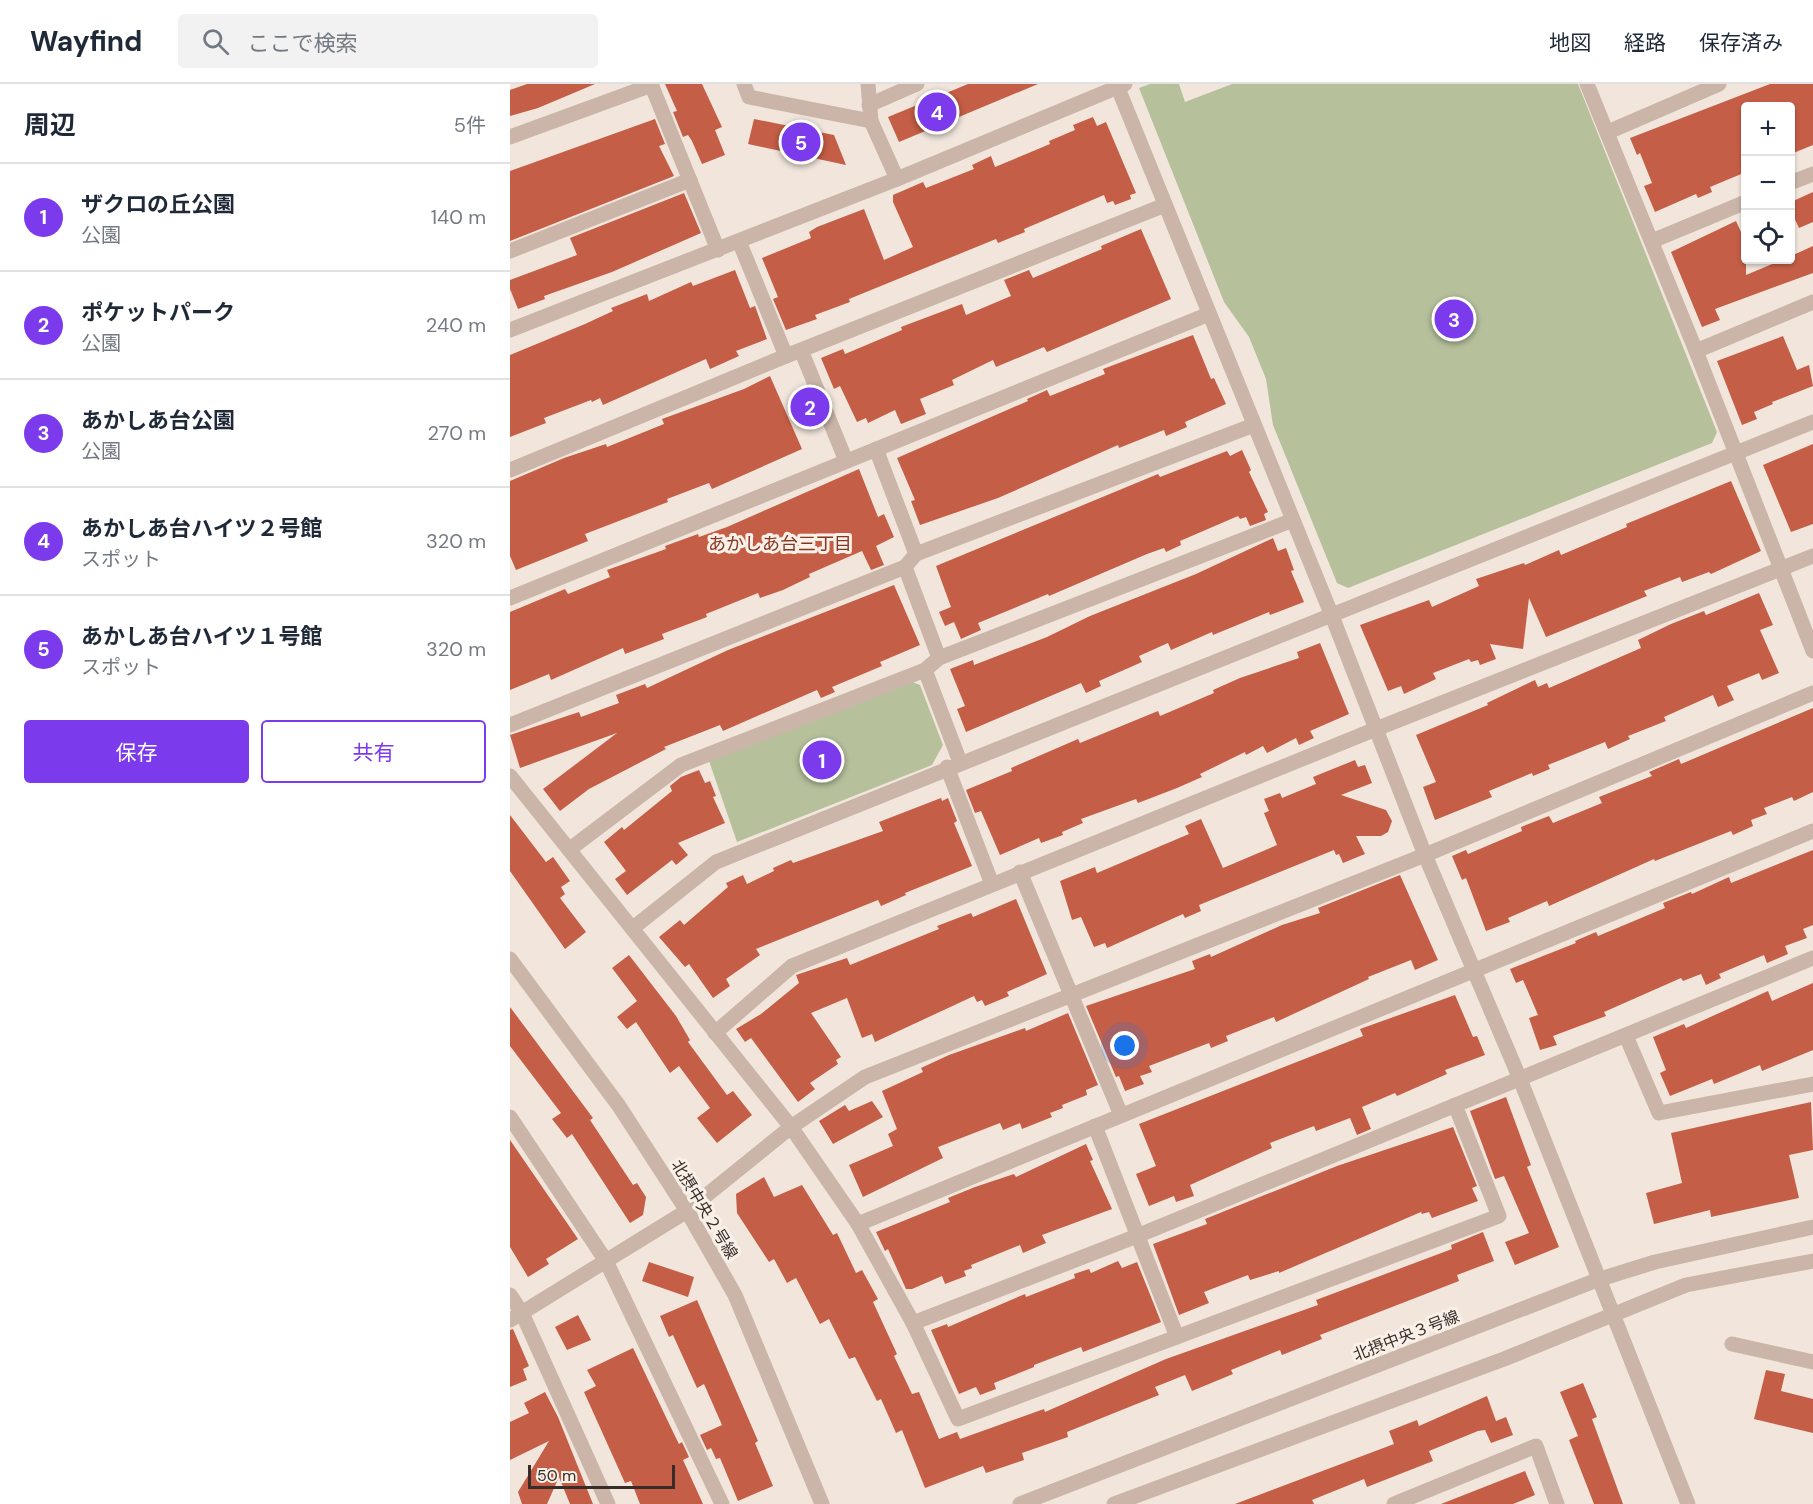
<!DOCTYPE html>
<html lang="ja">
<head>
<meta charset="utf-8">
<style>
  :root { --surface:#fff; --page:#f2f2f3; --text:#1f2937; --muted:#747a83; --line:#e0e1e3; --accent:#7c3aed }
  body { margin:0; font-family:"DM Sans","Noto Sans JP",sans-serif; background:var(--page); color:var(--text) }
  .controls { position:absolute; right:18px; top:18px; display:grid; overflow:hidden; border-radius:6px; box-shadow:0 2px 4px #0004 }
  .controls button { width:54px; height:54px; display:grid; place-items:center; padding:0; border:0; border-bottom:2px solid var(--line); background:var(--surface); color:var(--text); font:30px sans-serif }
  .scale { position:absolute; left:18px; bottom:15px; width:147px; box-sizing:border-box; padding-left:6px; border:3px solid #372c28; border-top:0; font-size:16px; line-height:21px; white-space:nowrap; color:#372c28; -webkit-text-stroke:4px #f9f1e8; paint-order:stroke }
  .you { position:absolute; left:615px; top:962px; width:21px; height:21px; margin:-15px; border:4px solid #fff; border-radius:50%; background:#1a73e8; box-shadow:0 0 0 9px #1a73e833 }
  .badge { display:grid; place-items:center; width:39px; height:39px; border-radius:50%; background:var(--accent); color:#fff; font-size:20px; font-weight:700 }
  .pin { position:absolute; translate:-50% -50%; border:3px solid #fff; box-shadow:0 2px 6px #0006 }
  .list { margin:0; padding:0; list-style:none }
  h2 { display:flex; justify-content:space-between; align-items:center; height:78px; margin:0; padding:0 24px; font-size:26px }
  h2 small { font-size:20px; font-weight:400; color:var(--muted) }
  .list li { display:grid; grid-template-columns:39px 1fr auto; gap:18px; align-items:center; box-sizing:border-box; height:108px; padding:0 24px; border-top:2px solid var(--line) }
  .list b { display:block; font-size:22px; white-space:nowrap }
  .list p { margin:0; font-size:20px; white-space:nowrap; color:var(--muted) }
  .list em { font-size:20px; font-style:normal; color:var(--muted) }
  .actions { display:flex; gap:12px; padding:18px 24px }
  .actions a { flex:1; padding:14px 0; border:2px solid var(--accent); border-radius:6px; text-align:center; font-size:21px; color:var(--accent) }
  .actions .main { background:var(--accent); color:#fff }
  .icon { flex:none; width:33px; height:33px; fill:none; stroke:currentColor; stroke-width:2; stroke-linecap:round; stroke-linejoin:round }
  .map { position:relative; flex:none; width:1303px; height:1420px; overflow:hidden }
  header { display:flex; align-items:center; gap:36px; box-sizing:border-box; height:84px; padding:0 30px; background:var(--surface); border-bottom:2px solid var(--line) }
  header strong { font-size:28px }
  nav { display:flex; gap:33px; margin-inline-start:auto; font-size:21px }
  .search { width:420px; height:54px; background:var(--page); display:flex; align-items:center; gap:15px; box-sizing:border-box; padding:0 21px; border-radius:6px; color:var(--muted); font-size:22px }
  main { display:flex }
  aside { flex:1; background:var(--surface) }
  .map>svg:first-child { display:block }
  .green { fill:#b6c19c }
  .building { fill:#c55e46 }
  .lines { fill:none; stroke-linecap:round; stroke-linejoin:round }
  .minor { stroke:#cab5a8; stroke-width:15 }
  .labels { text-anchor:middle; stroke-width:6; stroke-linejoin:round; paint-order:stroke }
  .street-label { font-size:16px; fill:#372c28; stroke:#f9f1e8 }
  .neighbourhood-label { font-size:18px; fill:#853421; stroke:#f9f1e8 }
</style>
</head>
<body>
<header>
<strong>Wayfind</strong>
<div class="search"><svg class="icon" aria-label="search" viewBox="0 0 24 24"><circle cx="10" cy="10" r="6"/><path d="M15 15l6 6"/></svg>ここで検索</div>
<nav><a>地図</a><a>経路</a><a>保存済み</a></nav>
</header>
<main>
<aside>
<h2>周辺<small>5件</small></h2>
<ul class="list">
<li><span class="badge">1</span><div><b>ザクロの丘公園</b><p>公園</p></div><em>140 m</em></li>
<li><span class="badge">2</span><div><b>ポケットパーク</b><p>公園</p></div><em>240 m</em></li>
<li><span class="badge">3</span><div><b>あかしあ台公園</b><p>公園</p></div><em>270 m</em></li>
<li><span class="badge">4</span><div><b>あかしあ台ハイツ２号館</b><p>スポット</p></div><em>320 m</em></li>
<li><span class="badge">5</span><div><b>あかしあ台ハイツ１号館</b><p>スポット</p></div><em>320 m</em></li>
</ul>
<div class="actions"><a class="main">保存</a><a>共有</a></div>
</aside>
<div class="map">
<svg width="1303" height="1420" viewBox="0 0 1303 1420">
  <rect width="100%" height="100%" fill="#f2e6dc"/>
  <g class="green">
    <polygon points="640,0 669,0 675,18 722,0 1068,0 1207,348 1202,359 838,504 827,499 763,341 756,295 739,253 714,218 629,4"/>
    <polygon points="392,594 410,601 433,661 422,681 227,758 197,671"/>
  </g>
  <g class="building">
    <polygon points="17,0 85,0 28,24 0,32 0,6"/>
    <polygon points="155,0 192,0 212,43 205,46 215,71 192,80 182,57 178,51 173,53 163,28 167,27"/>
    <polygon points="458,0 528,0 389,58 378,33"/>
    <polygon points="1260,0 1303,0 1303,61 1281,70 1281,22 1236,22 1236,88 1200,103 1202,108 1188,114 1186,110 1145,128 1134,102 1142,99 1130,69 1127,71 1120,54"/>
    <polygon points="583,33 587,42 596,38 626,109 620,111 621,115 605,121 603,117 597,119 594,111 514,145 515,148 488,159 486,155 339,215 340,218 305,231 307,235 276,246 263,215 268,213 252,174 301,154 299,148 307,143 354,125 374,176 403,163 383,118 383,111 413,98 416,104 464,85 462,81 481,72 485,83 540,60 539,57 565,46 563,41"/>
    <polygon points="145,35 155,60 149,62 164,92 0,157 0,87"/>
    <polygon points="244,35 324,51 336,81 238,60"/>
    <polygon points="1303,108 1303,138 1289,144 1281,127 1281,118"/>
    <polygon points="174,109 191,149 102,188 34,212 35,215 8,225 0,205 0,196 67,171 60,154"/>
    <polygon points="1226,137 1236,159 1236,191 1272,176 1281,176 1281,172 1303,162 1303,189 1205,225 1210,236 1192,243 1161,168"/>
    <polygon points="631,145 661,215 537,268 534,263 486,283 483,276 442,296 444,301 410,315 416,330 391,340 385,326 358,339 356,334 347,338 330,302 324,305 311,274 333,265 335,270 392,246 391,243 452,220 456,231 501,212 494,196 519,186 523,194 592,165 591,162"/>
    <polygon points="225,186 240,224 245,222 257,255 226,267 229,272 200,285 196,275 93,321 90,314 82,318 81,316 34,334 36,339 0,353 0,271 75,240 103,227 101,224 137,210 139,217 181,198 183,202"/>
    <polygon points="683,251 701,295 704,294 716,320 675,338 677,343 656,352 654,346 609,364 608,361 488,414 410,441 401,417 405,416 387,374 518,317 517,315 537,306 540,312 595,290 593,285"/>
    <polygon points="1273,252 1287,286 1299,281 1303,302 1262,318 1263,320 1244,328 1247,335 1232,341 1207,277"/>
    <polygon points="260,292 292,365 202,405 199,399 157,415 158,418 75,450 78,457 6,486 0,472 0,397 54,374 96,360 97,363 154,340 152,335 234,305"/>
    <polygon points="1303,360 1303,440 1281,448 1253,381"/>
    <polygon points="732,366 741,386 739,388 758,428 754,430 756,436 740,442 736,433 730,435 728,432 670,457 671,461 656,468 654,464 637,470 539,512 538,510 468,539 471,546 451,555 444,538 435,542 429,528 441,523 426,482 648,390 650,393 717,367 720,372"/>
    <polygon points="349,385 368,433 374,430 384,453 366,462 374,481 361,486 352,467 299,490 300,493 273,506 250,514 248,509 196,530 197,533 152,550 154,555 115,570 113,564 41,596 39,590 0,606 0,528 55,505 58,510 100,493 97,486 156,465 155,462 188,450 189,453 217,443"/>
    <polygon points="1221,397 1251,467 1201,490 1199,488 1172,498 1170,493 1134,507 1137,512 1036,553 1019,514 1013,565 980,560 986,575 970,581 968,576 961,578 959,575 923,589 926,595 894,610 891,602 878,607 850,541 919,516 922,523 969,502 966,495 1014,479 1015,481 1049,466 1051,471 1117,443 1116,440"/>
    <polygon points="763,454 768,467 776,464 784,486 781,487 794,518 760,531 759,528 703,551 702,548 661,566 658,559 629,572 632,578 589,597 591,602 576,609 571,599 456,648 447,625 455,622 440,585 463,576 464,581 537,553 580,532 686,490"/>
    <polygon points="384,501 410,561 370,578 372,582 322,603 325,608 311,614 307,606 213,647 210,641 154,663 156,665 79,705 50,727 33,705 107,649 10,684 0,651 69,628 71,633 109,619 106,611 135,600 137,604 218,566"/>
    <polygon points="1249,509 1263,541 1250,546 1269,589 1252,596 1249,589 1217,602 1224,616 1208,623 1203,611 1154,633 1156,637 1118,652 1120,655 1098,665 1095,658 1038,681 1040,685 1023,692 1022,689 979,707 982,713 925,736 913,703 926,698 906,651 978,621 977,619 1025,596 1028,603 1037,599 1039,604 1131,564 1128,556 1161,540 1194,527 1196,531"/>
    <polygon points="810,559 839,630 800,647 804,654 789,661 786,654 757,669 753,662 736,671 735,668 690,690 692,693 667,704 628,719 626,715 571,735 573,739 552,748 553,751 531,759 529,754 490,771 471,727 465,729 456,706 502,687 501,684 568,655 570,659 648,627 650,632 704,609 703,606 730,594 789,574 787,568"/>
    <polygon points="1303,624 1303,708 1284,717 1282,713 1254,724 1257,730 1241,736 1243,742 1223,751 1221,747 1145,777 1144,775 1039,822 1037,817 998,834 1000,838 976,847 956,794 952,796 942,772 956,766 958,770 1012,747 1011,743 1039,732 1043,739 1092,719 1089,713 1142,692 1139,688 1169,675 1171,680"/>
    <polygon points="845,676 848,683 855,681 862,699 831,711 876,726 882,737 878,748 871,752 846,752 855,770 833,779 829,770 826,771 824,766 689,821 691,827 675,834 673,830 597,864 595,859 584,863 571,833 562,836 550,797 585,783 587,789 679,750 675,742 691,735 713,784 767,761 754,729 759,727 754,715 770,709 772,714 806,700 803,693"/>
    <polygon points="189,686 195,699 200,697 206,712 203,713 215,739 168,759 178,771 166,781 162,776 117,811 105,795 116,787 94,758 112,743 114,746 162,707 160,702 171,693"/>
    <polygon points="431,714 432,717 438,714 447,737 444,739 462,782 395,809 396,811 371,822 368,816 246,865 250,871 216,895 220,902 203,914 179,880 175,883 149,853 170,836 174,841 218,803 216,799 233,791 237,800 264,787 263,784 281,776 283,779 373,747 369,738"/>
    <polygon points="0,731 36,778 43,773 60,797 51,803 55,810 50,814 76,848 55,865 0,787"/>
    <polygon points="1303,766 1303,841 1293,845 1297,854 1275,862 1278,870 1257,879 1254,871 1209,890 1211,894 1196,901 1191,890 1173,897 1171,894 1094,928 1096,932 1043,952 1047,961 1030,966 1019,934 1028,931 1013,896 1006,899 1000,885 1066,859 1065,857 1086,848 1088,852 1155,824 1153,819 1181,808 1182,810 1219,793 1221,799"/>
    <polygon points="890,791 928,876 905,886 901,876 858,893 859,895 766,938 764,933 716,952 718,957 701,964 699,959 639,982 642,988 630,992 634,1000 615,1007 609,992 606,993 576,922 685,885 682,877 700,870 701,873 772,841 810,829 808,824"/>
    <polygon points="506,815 537,890 497,908 499,912 475,922 472,916 467,918 464,912 365,958 362,950 352,954 337,914 301,929 331,973 326,976 328,980 300,999 305,1005 288,1018 241,954 235,958 226,945 251,930 289,899 286,891 337,874 340,881 429,845 427,842 461,829 463,833"/>
    <polygon points="119,871 166,932 180,956 178,958 217,1011 223,1007 242,1031 207,1059 187,1034 200,1024 169,982 160,989 126,938 117,945 107,933 127,917 102,884"/>
    <polygon points="1303,899 1303,966 1252,987 1250,981 1204,1000 1202,995 1160,1012 1150,989 1156,986 1143,953 1174,940 1176,944 1258,907 1262,917"/>
    <polygon points="945,911 963,953 967,952 975,971 935,986 937,990 887,1012 885,1009 852,1023 861,1045 847,1051 840,1034 806,1047 804,1042 760,1059 762,1064 680,1101 684,1112 666,1118 664,1112 639,1122 626,1090 646,1082 629,1040 853,952 850,945"/>
    <polygon points="0,923 83,1034 80,1036 123,1101 127,1099 136,1113 133,1131 120,1139 62,1050 57,1054 42,1035 51,1029 0,962"/>
    <polygon points="558,929 588,1001 576,1006 577,1011 552,1021 553,1024 540,1029 542,1033 512,1045 510,1039 493,1046 490,1039 428,1063 433,1074 353,1113 339,1081 383,1062 378,1050 387,1045 372,1007 413,988 411,984 439,971 515,944 516,947"/>
    <polygon points="996,1013 1021,1081 1017,1083 1049,1163 1005,1181 995,1158 1019,1149 994,1092 985,1095 960,1027"/>
    <polygon points="362,1017 373,1033 323,1060 309,1037 335,1021 339,1027"/>
    <polygon points="1301,1018 1303,1066 1279,1071 1289,1114 1201,1133 1200,1126 1144,1140 1136,1109 1172,1099 1161,1049"/>
    <polygon points="943,1043 967,1102 962,1104 968,1117 922,1134 919,1128 912,1130 911,1128 769,1189 769,1187 740,1196 738,1191 694,1208 699,1219 669,1231 643,1160 697,1140 695,1135 827,1082"/>
    <polygon points="0,1056 68,1155 36,1175 39,1180 18,1193 0,1163"/>
    <polygon points="576,1060 583,1076 580,1077 602,1125 532,1151 536,1159 513,1169 510,1161 461,1181 462,1184 454,1187 456,1192 435,1200 432,1192 402,1205 396,1205 378,1165 375,1167 366,1148 440,1118 438,1114 465,1103 504,1090 506,1093"/>
    <polygon points="254,1093 264,1113 292,1101 323,1151 327,1149 346,1189 352,1186 368,1215 363,1218 387,1270 384,1272 402,1310 409,1308 429,1355 447,1348 450,1355 534,1325 535,1328 656,1275 808,1221 806,1216 942,1165 941,1161 973,1148 984,1177 947,1191 949,1197 810,1251 812,1255 772,1271 770,1266 721,1286 723,1290 682,1307 675,1291 645,1303 649,1311 557,1348 558,1353 512,1369 514,1376 476,1389 473,1382 415,1404 392,1346 386,1349 371,1315 367,1317 345,1273 339,1275 319,1235 310,1240 286,1194 277,1199 264,1175 259,1178 227,1129 226,1110"/>
    <polygon points="608,1177 612,1184 627,1178 651,1238 573,1268 571,1263 524,1281 524,1283 484,1299 486,1305 470,1311 466,1303 449,1310 421,1246 437,1240 438,1243 515,1210 516,1213 565,1194 564,1190 579,1185 581,1189"/>
    <polygon points="139,1178 184,1193 178,1213 132,1197"/>
    <polygon points="187,1216 248,1357 245,1359 263,1402 228,1417 210,1374 206,1375 201,1364 197,1366 190,1351 212,1341 194,1300 187,1304 163,1251 159,1253 150,1232"/>
    <polygon points="68,1231 81,1256 57,1266 45,1243"/>
    <polygon points="3,1245 19,1282 13,1285 17,1296 0,1303 0,1246"/>
    <polygon points="123,1264 164,1350 169,1360 172,1358 179,1373 173,1376 193,1420 130,1420 121,1397 115,1399 74,1308 86,1302 77,1286"/>
    <polygon points="1256,1286 1275,1290 1271,1307 1303,1315 1303,1349 1244,1335"/>
    <polygon points="1073,1299 1087,1333 1082,1335 1113,1420 1084,1420 1059,1356 1068,1352 1050,1308"/>
    <polygon points="35,1308 48,1333 83,1420 60,1420 49,1393 37,1420 12,1420 8,1408 39,1357 0,1376 0,1338 19,1329 14,1319"/>
    <polygon points="977,1312 986,1337 996,1333 1003,1351 981,1359 975,1346 968,1347 919,1367 923,1377 857,1403 854,1395 802,1416 804,1420 725,1420 884,1360 879,1347 907,1336 909,1342"/>
    <polygon points="1015,1387 1025,1411 1003,1420 931,1420"/>
  </g>
  <g class="lines">
    <g class="minor">
      <polyline points="141,0 208,166"/>
      <polyline points="234,0 239,13 361,37"/>
      <polyline points="358,0 361,37 387,95"/>
      <polyline points="1077,0 1186,267 1303,567"/>
      <polyline points="608,4 822,532 915,771 1010,995 1178,1420"/>
      <polyline points="359,21 407,0"/>
      <polyline points="1098,48 1209,0"/>
      <polyline points="0,53 142,1"/>
      <polyline points="1280,99 1303,90"/>
      <polyline points="229,157 276,272"/>
      <polyline points="1142,157 1236,118"/>
      <polyline points="0,167 180,96"/>
      <polyline points="0,246 387,95 615,0"/>
      <polyline points="291,266 336,377"/>
      <polyline points="1186,267 1303,218"/>
      <polyline points="366,365 406,470"/>
      <polyline points="0,386 276,272 655,121"/>
      <polyline points="395,483 429,574"/>
      <polyline points="0,514 699,230"/>
      <polyline points="415,586 450,678"/>
      <polyline points="0,641 395,483 406,470 744,341"/>
      <polyline points="437,683 482,800"/>
      <polyline points="0,692 281,1043 348,1140 403,1239 448,1335 989,1132 945,1021"/>
      <polyline points="60,765 171,681 415,586 429,574 783,436"/>
      <polyline points="510,788 611,1031"/>
      <polyline points="123,844 206,778 1303,338"/>
      <polyline points="0,875 109,1022 177,1127 225,1211 312,1420"/>
      <polyline points="205,949 282,882 866,645 1303,472"/>
      <polyline points="1116,952 1149,1029 1303,1000"/>
      <polyline points="0,1033 96,1177 212,1420"/>
      <polyline points="585,1042 667,1253"/>
      <polyline points="348,1140 1303,747"/>
      <polyline points="0,1211 12,1229 98,1420"/>
      <polyline points="0,1236 177,1127 281,1043 355,993 915,771 1303,609"/>
      <polyline points="403,1239 627,1152 1303,874"/>
      <polyline points="1222,1260 1303,1278"/>
      <polyline points="510,1420 1087,1196 1145,1178 1303,1143"/>
      <polyline points="604,1420 994,1275 1176,1201 1303,1177"/>
      <polyline points="884,1420 1026,1362 1047,1420"/>
    </g>
  </g>
  <g class="labels">
    <g class="street-label">
      <text transform="translate(195 1125) rotate(59)" y="6">北摂中央２号線</text>
      <text transform="translate(896 1251) rotate(-21)" y="6">北摂中央３号線</text>
    </g>
    <g class="neighbourhood-label">
      <text x="270" y="466">あかしあ台三丁目</text>
    </g>
  </g>
</svg>
<div class="controls">
<button>+</button>
<button>−</button>
<button><svg class="icon" aria-label="locate" viewBox="0 0 24 24"><circle cx="12" cy="12" r="6"/><path d="M12 2v4M12 18v4M2 12h4M18 12h4"/></svg></button>
</div>
<div class="scale">50 m</div>
<div class="you"></div>
<div class="pin badge" style="left:312px;top:676px">1</div>
<div class="pin badge" style="left:300px;top:323px">2</div>
<div class="pin badge" style="left:944px;top:235px">3</div>
<div class="pin badge" style="left:427px;top:28px">4</div>
<div class="pin badge" style="left:291px;top:58px">5</div>
</div>
</main>
</body>
</html>
